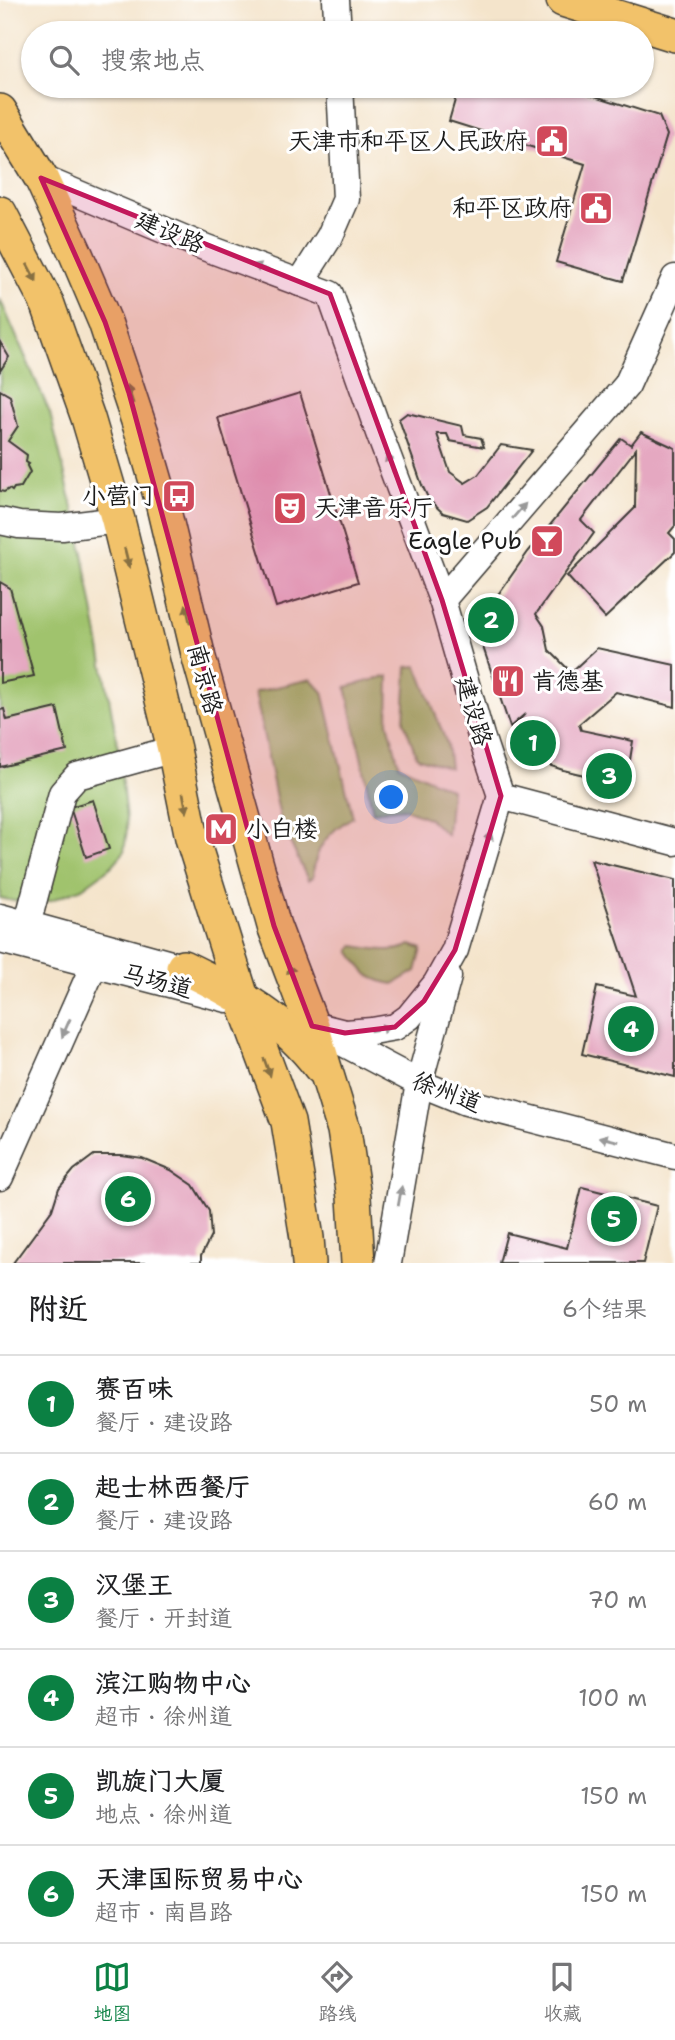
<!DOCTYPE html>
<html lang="zh">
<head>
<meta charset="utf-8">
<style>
  :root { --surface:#fff; --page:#f6f6f6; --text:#202124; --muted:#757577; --line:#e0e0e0; --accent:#0b8043 }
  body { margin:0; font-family:"Shantell Sans","LXGW WenKai TC",sans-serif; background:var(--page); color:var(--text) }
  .you { position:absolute; left:392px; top:798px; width:24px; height:24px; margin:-18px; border:5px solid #fff; border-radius:50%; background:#1a73e8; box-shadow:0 0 0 10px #1a73e833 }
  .badge { display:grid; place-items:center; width:46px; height:46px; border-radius:50%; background:var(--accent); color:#fff; font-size:23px; font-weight:700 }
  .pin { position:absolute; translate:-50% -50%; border:4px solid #fff; box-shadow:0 2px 7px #0006 }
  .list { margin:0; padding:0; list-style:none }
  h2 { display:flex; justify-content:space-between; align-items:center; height:91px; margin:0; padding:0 28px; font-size:30px }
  h2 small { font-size:23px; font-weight:400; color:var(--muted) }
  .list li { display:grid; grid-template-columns:46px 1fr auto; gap:21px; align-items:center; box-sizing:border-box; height:98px; padding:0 28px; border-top:2px solid var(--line) }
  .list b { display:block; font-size:26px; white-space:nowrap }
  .list p { margin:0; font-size:23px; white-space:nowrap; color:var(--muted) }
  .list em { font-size:23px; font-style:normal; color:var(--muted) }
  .icon { flex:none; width:38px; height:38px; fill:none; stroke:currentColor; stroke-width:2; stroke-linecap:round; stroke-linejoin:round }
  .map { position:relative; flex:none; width:675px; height:1263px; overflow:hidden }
  .search { position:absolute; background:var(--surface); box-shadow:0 2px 5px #0004; left:21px; right:21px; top:21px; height:77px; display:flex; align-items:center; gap:18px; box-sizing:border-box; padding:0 24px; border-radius:38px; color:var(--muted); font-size:26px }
  .sheet { height:679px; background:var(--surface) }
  nav { display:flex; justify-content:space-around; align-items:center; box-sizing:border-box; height:98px; border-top:2px solid var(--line); background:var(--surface); font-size:19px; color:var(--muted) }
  nav a { display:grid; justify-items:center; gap:4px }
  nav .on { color:var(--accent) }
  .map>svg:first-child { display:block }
  .green { fill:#a0c36d; stroke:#5e7044; stroke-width:2 }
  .building { fill:#e5a8c1 }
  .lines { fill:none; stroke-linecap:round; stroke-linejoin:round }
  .minor-casing { stroke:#3c3a36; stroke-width:29 }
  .major-casing { stroke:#3c3a36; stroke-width:36 }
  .minor { stroke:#fff; stroke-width:26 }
  .major { stroke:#f2c26a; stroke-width:33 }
  .oneway { fill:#999 }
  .oneway2 { fill:#876f43 }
  .marked { fill:#c2185b; fill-opacity:0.2; stroke:#c2185b; stroke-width:5; stroke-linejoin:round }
  .labels { text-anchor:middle; stroke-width:6; stroke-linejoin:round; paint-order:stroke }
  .poi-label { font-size:24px; fill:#1c1c1c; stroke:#fff; text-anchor:end }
  .street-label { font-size:24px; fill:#1c1c1c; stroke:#fff }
</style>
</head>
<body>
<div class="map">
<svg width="675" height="1263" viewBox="0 0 675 1263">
  <rect width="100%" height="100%" fill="#fff"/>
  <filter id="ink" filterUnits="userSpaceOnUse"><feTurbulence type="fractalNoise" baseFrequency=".0143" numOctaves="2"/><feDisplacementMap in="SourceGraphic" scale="14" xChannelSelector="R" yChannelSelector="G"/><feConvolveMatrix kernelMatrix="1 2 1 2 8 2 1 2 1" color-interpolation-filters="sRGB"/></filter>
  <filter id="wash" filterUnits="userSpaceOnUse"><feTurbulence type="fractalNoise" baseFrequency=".00686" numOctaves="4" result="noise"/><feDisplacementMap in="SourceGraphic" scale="28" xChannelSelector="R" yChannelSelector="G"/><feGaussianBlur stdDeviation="1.57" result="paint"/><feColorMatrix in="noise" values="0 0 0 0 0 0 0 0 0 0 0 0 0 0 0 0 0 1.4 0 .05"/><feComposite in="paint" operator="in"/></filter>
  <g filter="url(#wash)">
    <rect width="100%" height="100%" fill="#f4e4cb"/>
    <g class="green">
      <polygon points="0,299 50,413 80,537 118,747 127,829 124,852 112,866 82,888 49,901 13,901 0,898"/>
      <polygon points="417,666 447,744 450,768 417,757 404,722 407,667"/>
      <polygon points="389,676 388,722 399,765 451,789 447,835 428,818 403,808 373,812 346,687"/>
      <path d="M311 679 323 692 353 817C329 831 314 848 313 877L308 880 281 823 255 692Z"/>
      <path d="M411 945 422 949 416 971 394 984C365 979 366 973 350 951L354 946C372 949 394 954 411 945Z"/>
    </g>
    <g id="blocks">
      <g class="building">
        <polygon points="459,86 563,86 659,116 667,135 623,281 556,262 585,164 449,121"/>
        <polygon points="0,342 9,357 0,371"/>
        <polygon points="0,390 10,396 18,426 8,441 27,455 26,462 29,464 27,466 30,472 21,487 14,488 12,491 9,489 4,492 0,491"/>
        <polygon points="300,393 358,582 276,607 218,418"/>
        <polygon points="407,413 462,426 464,435 481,438 484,447 450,441 447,434 437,434 450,472 465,483 478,475 501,445 532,450 487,507 467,520 443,513 429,500 422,485 399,419"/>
        <polygon points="641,432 675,448 675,526 669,533 675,539 675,552 605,618 567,576 635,508 636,449 581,520 594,533 536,614 544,626 549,650 571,672 597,648 675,665 675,707 616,692 579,724 581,730 633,741 626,785 563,770 540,762 522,753 511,729 525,714 510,727 481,641 485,613 528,552 621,438 631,445"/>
        <polygon points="0,582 10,588 34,676 0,683"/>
        <polygon points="57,708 67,751 0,767 0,710 4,709 7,720"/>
        <polygon points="93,800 109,849 86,857 70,807"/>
        <polygon points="591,860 675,880 675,1077 582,1054 597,987 636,996"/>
        <polygon points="94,1155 121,1155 142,1158 171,1170 193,1185 209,1211 211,1236 201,1256 201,1263 13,1263 52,1210 59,1188 74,1170"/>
        <polygon points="582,1187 657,1206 643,1263 499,1263 507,1233 567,1248"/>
      </g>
    </g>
  </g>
  <g filter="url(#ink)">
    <use href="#blocks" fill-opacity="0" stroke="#3c3a36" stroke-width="2"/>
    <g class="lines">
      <g class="minor-casing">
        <g id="minor">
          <polyline points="336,0 338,33"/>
          <polyline points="41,178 204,247 330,294 379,433 442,600 481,736 501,796 455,950 436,984 409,1017 395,1027 372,1031 345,1033 297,1021"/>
          <polyline points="300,283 330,236 346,199 340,86"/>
          <polyline points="0,521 19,525 62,527 118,520"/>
          <polyline points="442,600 627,385 675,278"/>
          <polyline points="501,796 675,842"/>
          <polyline points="0,917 200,972"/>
          <polyline points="27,925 62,793 77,776 174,749"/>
          <polyline points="0,940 227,999"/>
          <polyline points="328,1035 419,1083 466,1102 675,1156"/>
          <polyline points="0,1177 94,965"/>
          <polyline points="388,1263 419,1083 448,977"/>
        </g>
      </g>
      <g class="major-casing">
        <g id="major">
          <polyline points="563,0 675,35"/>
          <polyline points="0,111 41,178 76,254 105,322 142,433 162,502 199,658 274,926 312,1026 344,1130 354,1197 358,1263"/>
          <polyline points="0,213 48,305 88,418 118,520 174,749 192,838 244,1004 288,1122 307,1238 309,1263"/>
          <path d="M183 967C236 992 285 1020 320 1067"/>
        </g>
      </g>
      <use href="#minor" class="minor"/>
      <use href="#major" class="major"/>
    </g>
    <defs><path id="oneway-solid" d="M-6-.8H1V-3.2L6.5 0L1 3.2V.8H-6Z" transform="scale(1.75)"/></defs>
    <g class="oneway">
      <use href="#oneway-solid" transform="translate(262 268) rotate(-160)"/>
      <use href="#oneway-solid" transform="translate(390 463) rotate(-111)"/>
      <use href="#oneway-solid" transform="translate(519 511) rotate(-49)"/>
      <use href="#oneway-solid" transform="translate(488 841) rotate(-73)"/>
      <use href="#oneway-solid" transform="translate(66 1028) rotate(114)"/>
      <use href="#oneway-solid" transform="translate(380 1029) rotate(-10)"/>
      <use href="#oneway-solid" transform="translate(609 1139) rotate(-166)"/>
      <use href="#oneway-solid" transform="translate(400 1196) rotate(-80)"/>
    </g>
    <g class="oneway2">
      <use href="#oneway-solid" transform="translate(32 273) rotate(62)"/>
      <use href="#oneway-solid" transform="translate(130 394) rotate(-108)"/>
      <use href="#oneway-solid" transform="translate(127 558) rotate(76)"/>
      <use href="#oneway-solid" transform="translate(188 614) rotate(-103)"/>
      <use href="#oneway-solid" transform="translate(185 803) rotate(79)"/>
      <use href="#oneway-solid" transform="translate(292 974) rotate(-111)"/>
      <use href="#oneway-solid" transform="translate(267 1067) rotate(70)"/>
    </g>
  </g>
  <path class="marked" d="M41 178 330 294 442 600 501 796 455 950 424 1001 395 1027 345 1033 312 1026 274 926 129 393 105 322Z"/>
  <defs>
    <g id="civic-square" transform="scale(1.75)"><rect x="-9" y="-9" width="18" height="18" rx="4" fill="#d1495b" stroke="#fff"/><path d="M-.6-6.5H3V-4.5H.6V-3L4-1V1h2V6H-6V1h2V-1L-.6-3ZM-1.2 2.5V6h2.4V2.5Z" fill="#fff"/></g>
    <g id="bus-square" transform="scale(1.75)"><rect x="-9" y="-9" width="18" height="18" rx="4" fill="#d1495b" stroke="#fff"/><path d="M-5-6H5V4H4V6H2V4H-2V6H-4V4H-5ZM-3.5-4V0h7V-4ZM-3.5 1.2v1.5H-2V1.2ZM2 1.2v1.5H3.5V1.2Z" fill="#fff"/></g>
    <g id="theatre-square" transform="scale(1.75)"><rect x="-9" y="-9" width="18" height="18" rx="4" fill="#d1495b" stroke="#fff"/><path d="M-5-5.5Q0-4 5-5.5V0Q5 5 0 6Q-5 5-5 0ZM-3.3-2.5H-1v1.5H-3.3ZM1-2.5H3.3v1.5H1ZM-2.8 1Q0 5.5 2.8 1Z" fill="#fff"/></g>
    <g id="bar-square" transform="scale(1.75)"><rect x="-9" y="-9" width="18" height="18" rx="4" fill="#d1495b" stroke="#fff"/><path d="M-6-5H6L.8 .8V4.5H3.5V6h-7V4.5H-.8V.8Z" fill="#fff"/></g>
    <g id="restaurant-square" transform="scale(1.75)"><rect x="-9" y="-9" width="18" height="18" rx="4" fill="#d1495b" stroke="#fff"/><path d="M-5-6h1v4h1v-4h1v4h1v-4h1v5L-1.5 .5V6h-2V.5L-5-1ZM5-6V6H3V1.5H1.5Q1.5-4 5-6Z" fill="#fff"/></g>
    <g id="metro-square" transform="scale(1.75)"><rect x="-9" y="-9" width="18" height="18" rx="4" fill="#d1495b" stroke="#fff"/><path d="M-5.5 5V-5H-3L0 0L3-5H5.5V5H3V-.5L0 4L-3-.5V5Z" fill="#fff"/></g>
  </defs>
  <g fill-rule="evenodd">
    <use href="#civic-square" x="552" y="141"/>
    <use href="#civic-square" x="596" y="208"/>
    <use href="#bus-square" x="179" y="496"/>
    <use href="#theatre-square" x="290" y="508"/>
    <use href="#bar-square" x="547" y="541"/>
    <use href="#restaurant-square" x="508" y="681"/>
    <use href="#metro-square" x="221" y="829"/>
  </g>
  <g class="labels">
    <g class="poi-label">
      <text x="528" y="149">天津市和平区人民政府</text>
      <text x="572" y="216">和平区政府</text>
      <text x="154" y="504">小营门</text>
      <text x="314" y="516" text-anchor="start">天津音乐厅</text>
      <text x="522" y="549">Eagle Pub</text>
      <text x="532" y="689" text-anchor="start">肯德基</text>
      <text x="246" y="837" text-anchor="start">小白楼</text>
    </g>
    <g class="street-label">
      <text transform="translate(170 232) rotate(23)" y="8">建设路</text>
      <text transform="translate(205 679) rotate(75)" y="8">南京路</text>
      <text transform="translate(474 711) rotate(73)" y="8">建设路</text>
      <text transform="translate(157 981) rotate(14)" y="8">马场道</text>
      <text transform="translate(447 1092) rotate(21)" y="8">徐州道</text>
    </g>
  </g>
</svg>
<div class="you"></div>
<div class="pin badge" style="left:533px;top:743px">1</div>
<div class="pin badge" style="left:491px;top:620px">2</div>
<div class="pin badge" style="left:609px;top:776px">3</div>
<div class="pin badge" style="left:631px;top:1029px">4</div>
<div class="pin badge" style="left:614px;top:1219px">5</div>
<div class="pin badge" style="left:128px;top:1199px">6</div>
<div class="search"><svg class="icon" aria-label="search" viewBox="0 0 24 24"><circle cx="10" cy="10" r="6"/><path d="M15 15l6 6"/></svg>搜索地点</div>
</div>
<section class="sheet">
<h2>附近<small>6个结果</small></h2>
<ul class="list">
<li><span class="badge">1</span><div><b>赛百味</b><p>餐厅 · 建设路</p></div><em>50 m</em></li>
<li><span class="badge">2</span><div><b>起士林西餐厅</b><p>餐厅 · 建设路</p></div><em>60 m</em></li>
<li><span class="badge">3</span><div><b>汉堡王</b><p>餐厅 · 开封道</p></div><em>70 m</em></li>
<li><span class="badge">4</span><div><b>滨江购物中心</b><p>超市 · 徐州道</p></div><em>100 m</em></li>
<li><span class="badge">5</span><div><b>凯旋门大厦</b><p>地点 · 徐州道</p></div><em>150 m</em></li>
<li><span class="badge">6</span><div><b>天津国际贸易中心</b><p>超市 · 南昌路</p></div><em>150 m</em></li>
</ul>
</section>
<nav>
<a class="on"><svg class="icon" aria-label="map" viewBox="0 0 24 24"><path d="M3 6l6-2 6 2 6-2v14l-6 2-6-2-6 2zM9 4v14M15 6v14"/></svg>地图</a>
<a><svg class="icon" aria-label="directions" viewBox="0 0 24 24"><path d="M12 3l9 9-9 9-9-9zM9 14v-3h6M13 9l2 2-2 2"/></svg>路线</a>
<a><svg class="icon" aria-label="saved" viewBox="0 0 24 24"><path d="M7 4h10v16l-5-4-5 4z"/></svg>收藏</a>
</nav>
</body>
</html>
